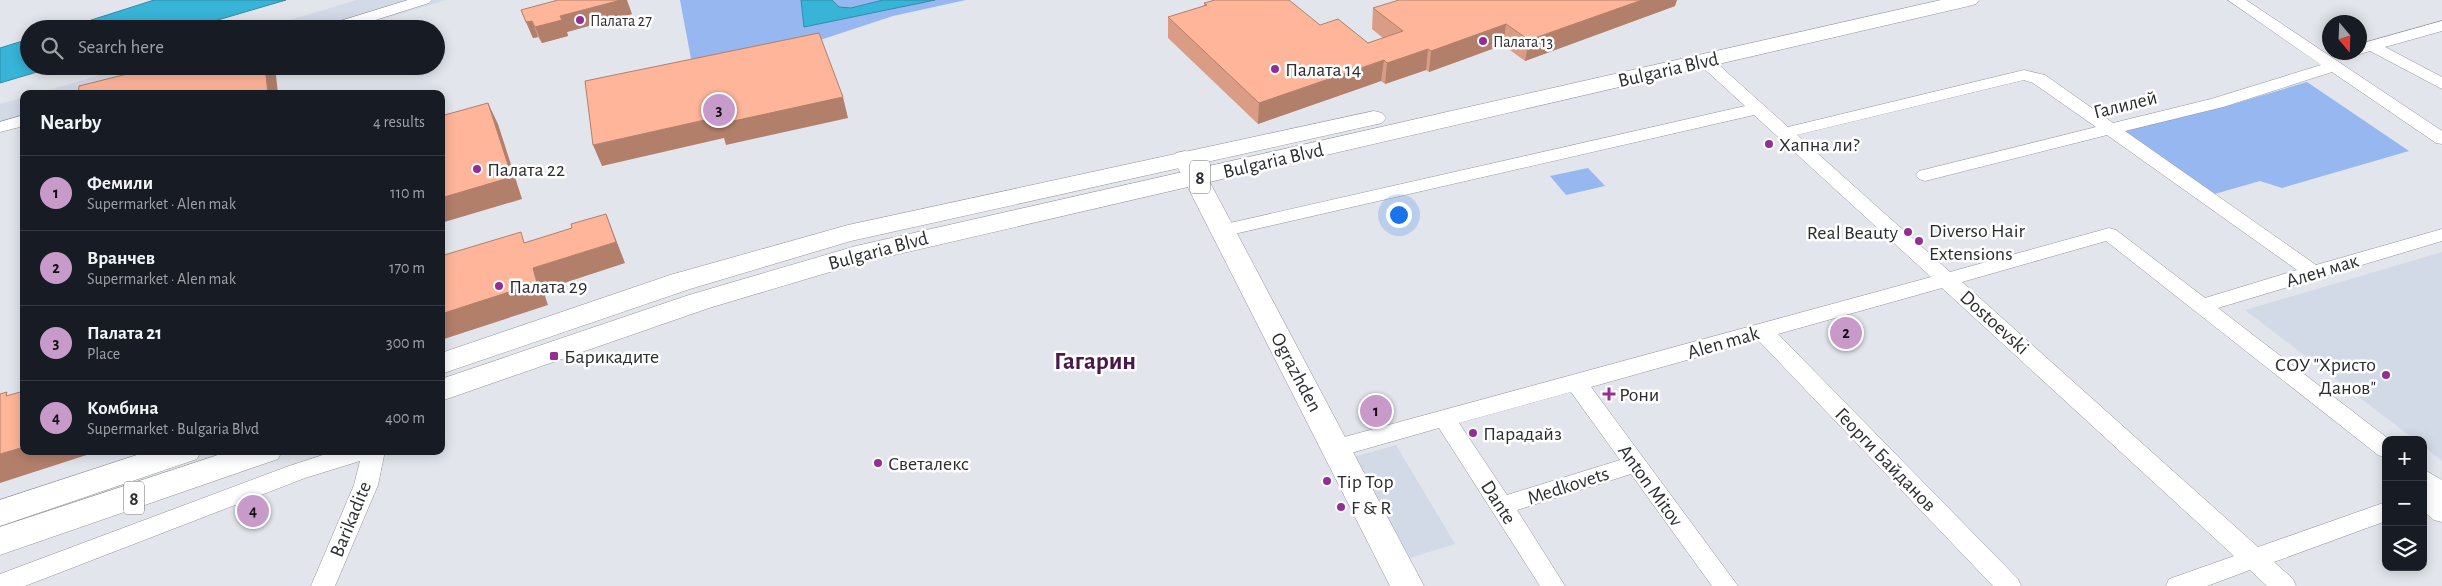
<!DOCTYPE html>
<html lang="en">
<head>
<meta charset="utf-8">
<style>
  :root { --surface:#171b24; --page:#242831; --text:#f1f3f6; --muted:#9ea1a6; --line:#363941; --accent:#c79aca }
  body { margin:0; font-family:"Alegreya Sans",sans-serif; background:var(--page); color:var(--text) }
  .controls { position:absolute; right:15px; bottom:15px; display:grid; overflow:hidden; border-radius:10px; box-shadow:0 2px 12px #0003 }
  .controls button { width:45px; height:45px; display:grid; place-items:center; padding:0; border:0; border-bottom:1px solid var(--line); background:var(--surface); color:var(--text); font:25px sans-serif }
  .compass { position:absolute; left:2322px; top:15px; width:45px; height:45px; border-radius:50%; background:var(--surface); box-shadow:0 2px 12px #0003; rotate:161deg }
  .you { position:absolute; left:1398px; top:214px; width:18px; height:18px; margin:-12px; border:4px solid #fff; border-radius:50%; background:#1a73e8; box-shadow:0 0 0 8px #1a73e833 }
  .badge { display:grid; place-items:center; width:32px; height:32px; border-radius:50%; background:var(--accent); color:#111; font-size:16px; font-weight:700 }
  .pin { position:absolute; translate:-50% -50%; border:2px solid #fff; box-shadow:0 1px 5px #0006 }
  .list { margin:0; padding:0; list-style:none }
  h2 { display:flex; justify-content:space-between; align-items:center; height:65px; margin:0; padding:0 20px; font-size:21px }
  h2 small { font-size:16px; font-weight:400; color:var(--muted) }
  .list li { display:grid; grid-template-columns:32px 1fr auto; gap:15px; align-items:center; box-sizing:border-box; height:75px; padding:0 20px; border-top:1px solid var(--line) }
  .list b { display:block; font-size:19px; white-space:nowrap }
  .list p { margin:0; font-size:16px; white-space:nowrap; color:var(--muted) }
  .list em { font-size:16px; font-style:normal; color:var(--muted) }
  .icon { flex:none; width:28px; height:28px; fill:none; stroke:currentColor; stroke-width:2; stroke-linecap:round; stroke-linejoin:round }
  .map { position:relative; flex:none; width:2442px; height:586px; overflow:hidden }
  .search { position:absolute; background:var(--surface); box-shadow:0 2px 12px #0003; left:20px; top:20px; width:425px; height:55px; display:flex; align-items:center; gap:12px; box-sizing:border-box; padding:0 18px; border-radius:28px; color:var(--muted); font-size:19px }
  .panel { position:absolute; background:var(--surface); box-shadow:0 2px 12px #0003; left:20px; top:90px; width:425px; height:365px; border-radius:10px }
  .map>svg:first-child { display:block }
  .built { fill:#d3dae7 }
  .green { fill:#96b7f0 }
  .water { fill:#37b4d8; stroke:#338ca5 }
  .lines { fill:none; stroke-linecap:round; stroke-linejoin:round }
  .street-casing { stroke:#92959b; stroke-width:1 }
  .secondary-casing { stroke:#92959b; stroke-width:1 }
  .primary-casing { stroke:#92959b; stroke-width:1 }
  .street { fill:#fff; fill-rule:evenodd }
  .secondary { fill:#fff; fill-rule:evenodd }
  .primary { fill:#fff; fill-rule:evenodd }
  .wall { fill:#da9c84 }
  .shaded-wall { fill:#b27f6b }
  .building { fill:#feb599; stroke:#b27f6b }
  .poi-dot { fill:#932e94; stroke:#fff; stroke-width:2 }
  .labels { text-anchor:middle; stroke-width:5; stroke-linejoin:round; paint-order:stroke }
  .far-poi-label { font-size:16px; fill:#2b2d2f; stroke:#fff; text-anchor:start }
  .shield { fill:#fff; stroke:#6b6c6d; stroke-width:1 }
  .shield-label { font-size:19px; font-weight:bold; fill:#2b2d2f }
  .poi-label { font-size:20px; fill:#2b2d2f; stroke:#fff; text-anchor:start }
  .street-label { font-size:20px; fill:#2b2d2f; stroke:#fff }
  .district-label { font-size:25px; font-weight:bold; fill:#4a194a; stroke:#fff }
</style>
</head>
<body>
<div class="map">
<svg width="2442" height="586" viewBox="0 0 2442 586">
  <rect width="100%" height="100%" fill="#e2e5eb"/>
  <g class="built">
    <polygon points="357,0 446,0 349,29 259,29"/>
    <polygon points="130,66 223,66 130,94 36,94"/>
    <polygon points="24,97 24,125 0,132 0,104"/>
    <polygon points="2442,252 2442,461 2423,446 2423,440 2415,440 2245,310"/>
    <polygon points="1396,445 1455,544 1410,558 1354,457"/>
  </g>
  <g class="green">
    <polygon points="680,0 966,0 893,16 805,45 692,64"/>
    <polygon points="2307,82 2409,151 2282,188 2260,181 2211,195 2120,132 2227,106"/>
    <polygon points="1588,168 1605,186 1566,195 1550,176"/>
  </g>
  <g class="water">
    <polygon points="154,0 286,0 187,29 63,29"/>
    <polygon points="801,0 832,0 839,7 851,8 883,0 935,0 804,27"/>
    <polygon points="29,39 29,66 57,66 0,83 0,48"/>
  </g>
  <g class="lines">
    <g class="street-casing">
      <g id="street">
        <polygon points="408,0 432,0 429,3 347,29 322,29 324,26"/>
        <path d="M2228 0H2246L2442 131V144L2436 143 2332 72 2223 107 2125 131 2316 265 2442 229V241L2218 308 2390 440H2386V458L2378 455 2106 241 1962 282 2258 547 2386 502V521L2274 562 2293 579 2296 586H2267L2250 570 2207 586H2166L2169 579 2234 556 1942 288 1778 334 2018 579 2021 586H1993L1758 340 1591 387 1738 586H1712L1631 474 1517 510 1565 586H1540L1439 428 1337 457 1329 454 1326 448 1329 442 1337 439 1931 277 1754 115 1221 237 1214 235 1212 231 1214 227 1221 225 1745 106 1698 63 1696 60 1698 57H1710L1788 127 2024 70 2045 75 2113 123 2211 99 2321 65ZM2024 80 2033 83 2096 127 1919 171 1916 175 1919 179 1925 181 2107 135 2297 270 2205 298 2116 230 2109 228 1950 272 1797 135ZM1571 392 1620 460 1507 495 1459 423Z"/>
        <polygon points="2442,21 2442,31 2385,47 2442,77 2442,89 2370,51 2360,54 2355,52 2360,52 2360,44"/>
        <polygon points="24,115 24,126 0,132 0,122"/>
        <polygon points="335,451 385,451 378,485 335,586 311,586 354,485 360,461 305,478 25,586 0,586 0,574 289,466"/>
        <polygon points="2423,469 2442,480 2442,522 2434,520 2423,511"/>
      </g>
    </g>
    <g class="secondary-casing">
      <polygon id="secondary" points="1185,151 1194,153 1197,158 1424,586 1390,586 1173,158 1176,153"/>
    </g>
    <g class="primary-casing">
      <g id="primary">
        <polygon points="1941,0 1979,0 1976,4 1969,6 860,263 709,308 441,401 441,379 689,295 856,246"/>
        <polygon points="1374,111 1382,113 1386,118 1382,123 851,241 690,289 441,374 441,353 670,275 848,225"/>
        <polygon points="149,451 201,451 197,459 0,526 0,500"/>
        <polygon points="230,451 282,451 278,459 0,555 0,527"/>
      </g>
    </g>
    <use href="#street" class="street"/>
    <use href="#secondary" class="secondary"/>
    <use href="#primary" class="primary"/>
  </g>
  <g class="wall">
    <polygon points="1204,3 1320,25 1368,43 1383,38 1372,29 1373,8 1675,6 1525,61 1503,45 1429,72 1426,70 1385,84 1381,81 1258,124 1168,38 1168,17 1204,6"/>
    <polygon points="521,10 632,14 567,32 568,36 542,43 538,37 533,38"/>
  </g>
  <g class="shaded-wall">
    <polygon points="621,0 627,0 632,14 567,32 568,36 542,43 535,27 560,16"/>
    <polygon points="1642,0 1677,0 1675,6 1525,61 1529,40"/>
    <polygon points="532,21 538,37 533,38 526,22"/>
    <polygon points="1506,24 1503,45 1429,72 1431,51"/>
    <polygon points="1428,49 1426,70 1385,84 1387,63"/>
    <polygon points="1384,60 1381,81 1258,124 1259,103"/>
    <polygon points="265,66 275,66 278,94 268,94"/>
    <polygon points="843,97 848,118 726,145 724,138 602,166 593,145 718,117"/>
    <polygon points="488,103 498,124 522,199 441,223 441,198"/>
    <polygon points="606,214 625,263 543,290 548,305 441,340 441,314 533,268"/>
    <polygon points="24,447 24,451 99,451 0,483 0,454"/>
  </g>
  <g class="building">
    <polygon points="558,0 621,0 560,16 562,20 535,27 532,21 526,22 521,10"/>
    <polygon points="1215,0 1289,0 1320,25 1338,19 1368,43 1403,31 1373,8 1399,0 1642,0 1529,40 1506,24 1431,51 1428,49 1387,63 1384,60 1259,103 1168,17 1207,5 1204,3"/>
    <polygon points="819,33 843,97 720,124 718,117 593,145 585,81"/>
    <polygon points="159,66 265,66 268,94 78,94 79,86"/>
    <polygon points="488,103 512,177 441,198 441,116"/>
    <polygon points="606,214 616,242 533,268 537,283 441,314 441,256 521,232 524,243 572,228 571,224"/>
    <polygon points="24,391 24,447 0,454 0,394 7,392 6,396"/>
  </g>
  <g class="poi-dot">
    <circle cx="580" cy="20" r="5"/>
    <circle cx="1483" cy="41" r="5"/>
    <circle cx="1275" cy="69" r="5"/>
    <circle cx="1769" cy="144" r="5"/>
    <circle cx="477" cy="169" r="5"/>
    <circle cx="1908" cy="232" r="5"/>
    <circle cx="1919" cy="241" r="5"/>
    <circle cx="499" cy="286" r="5"/>
    <rect x="549" y="351" width="10" height="10" rx="2.5"/>
    <circle cx="2386" cy="375" r="5"/>
    <path d="M1606.5 386.5h5v5h5v5h-5v5h-5v-5h-5v-5h5z"/>
    <circle cx="1473" cy="433" r="5"/>
    <circle cx="878" cy="463" r="5"/>
    <circle cx="1327" cy="481" r="5"/>
    <circle cx="1341" cy="507" r="5"/>
  </g>
  <g class="labels">
    <g class="far-poi-label">
      <text x="590" y="26">Палата 27</text>
      <text x="1493" y="47">Палата 13</text>
    </g>
    <g class="shield">
      <rect x="1190" y="160.5" width="20" height="33" rx="4"/>
      <rect x="124" y="481.5" width="20" height="33" rx="4"/>
    </g>
    <g class="shield-label">
      <text x="1200" y="184">8</text>
      <text x="134" y="505">8</text>
    </g>
    <g class="poi-label">
      <text x="1285" y="76">Палата 14</text>
      <text x="1779" y="151">Хапна ли?</text>
      <text x="487" y="176">Палата 22</text>
      <text x="1929" y="237">Diverso Hair<tspan x="1929" dy="23">Extensions</tspan></text>
      <text x="1898" y="239" text-anchor="end">Real Beauty</text>
      <text x="509" y="293">Палата 29</text>
      <text x="564" y="363">Барикадите</text>
      <text x="2376" y="371" text-anchor="end">СОУ "Христо<tspan x="2376" dy="23">Данов"</tspan></text>
      <text x="1619" y="401">Рони</text>
      <text x="1483" y="440">Парадайз</text>
      <text x="888" y="470">Светалекс</text>
      <text x="1337" y="488">Tip Top</text>
      <text x="1351" y="514">F &amp; R</text>
    </g>
    <g class="street-label">
      <text transform="translate(1668 69) rotate(-13)" y="7">Bulgaria Blvd</text>
      <text transform="translate(2125 104) rotate(-14)" y="7">Галилей</text>
      <text transform="translate(1273 160) rotate(-13)" y="7">Bulgaria Blvd</text>
      <text transform="translate(878 250) rotate(-15)" y="7">Bulgaria Blvd</text>
      <text transform="translate(2322 270) rotate(-17)" y="7">Ален мак</text>
      <text transform="translate(1995 322) rotate(42)" y="7">Dostoevski</text>
      <text transform="translate(1723 342) rotate(-16)" y="7">Alen mak</text>
      <text transform="translate(1297 372) rotate(62)" y="7">Ograzhden</text>
      <text transform="translate(1886 459) rotate(46)" y="7">Георги Байданов</text>
      <text transform="translate(1568 485) rotate(-18)" y="7">Medkovets</text>
      <text transform="translate(1651 485) rotate(54)" y="7">Anton Mitov</text>
      <text transform="translate(1499 502) rotate(57)" y="7">Dante</text>
      <text transform="translate(350 519) rotate(-68)" y="7">Barikadite</text>
    </g>
    <g class="district-label">
      <text x="1095" y="369">Гагарин</text>
    </g>
  </g>
</svg>
<div class="controls">
<button>+</button>
<button>−</button>
<button><svg class="icon" aria-label="layers" viewBox="0 0 24 24"><path d="M12 4l9 5-9 5-9-5zM3 14l9 5 9-5"/></svg></button>
</div>
<svg class="compass" viewBox="-18 -18 36 36"><path d="M0-13l5 13h-10z" fill="#e53935"/><path d="M0 13l5-13h-10z" fill="#9ea1a6"/></svg>
<div class="you"></div>
<div class="pin badge" style="left:1376px;top:411px">1</div>
<div class="pin badge" style="left:1846px;top:333px">2</div>
<div class="pin badge" style="left:719px;top:110px">3</div>
<div class="pin badge" style="left:253px;top:511px">4</div>
<div class="search"><svg class="icon" aria-label="search" viewBox="0 0 24 24"><circle cx="10" cy="10" r="6"/><path d="M15 15l6 6"/></svg>Search here</div>
<section class="panel">
<h2>Nearby<small>4 results</small></h2>
<ul class="list">
<li><span class="badge">1</span><div><b>Фемили</b><p>Supermarket · Alen mak</p></div><em>110 m</em></li>
<li><span class="badge">2</span><div><b>Вранчев</b><p>Supermarket · Alen mak</p></div><em>170 m</em></li>
<li><span class="badge">3</span><div><b>Палата 21</b><p>Place</p></div><em>300 m</em></li>
<li><span class="badge">4</span><div><b>Комбина</b><p>Supermarket · Bulgaria Blvd</p></div><em>400 m</em></li>
</ul>
</section>
</div>
</body>
</html>
